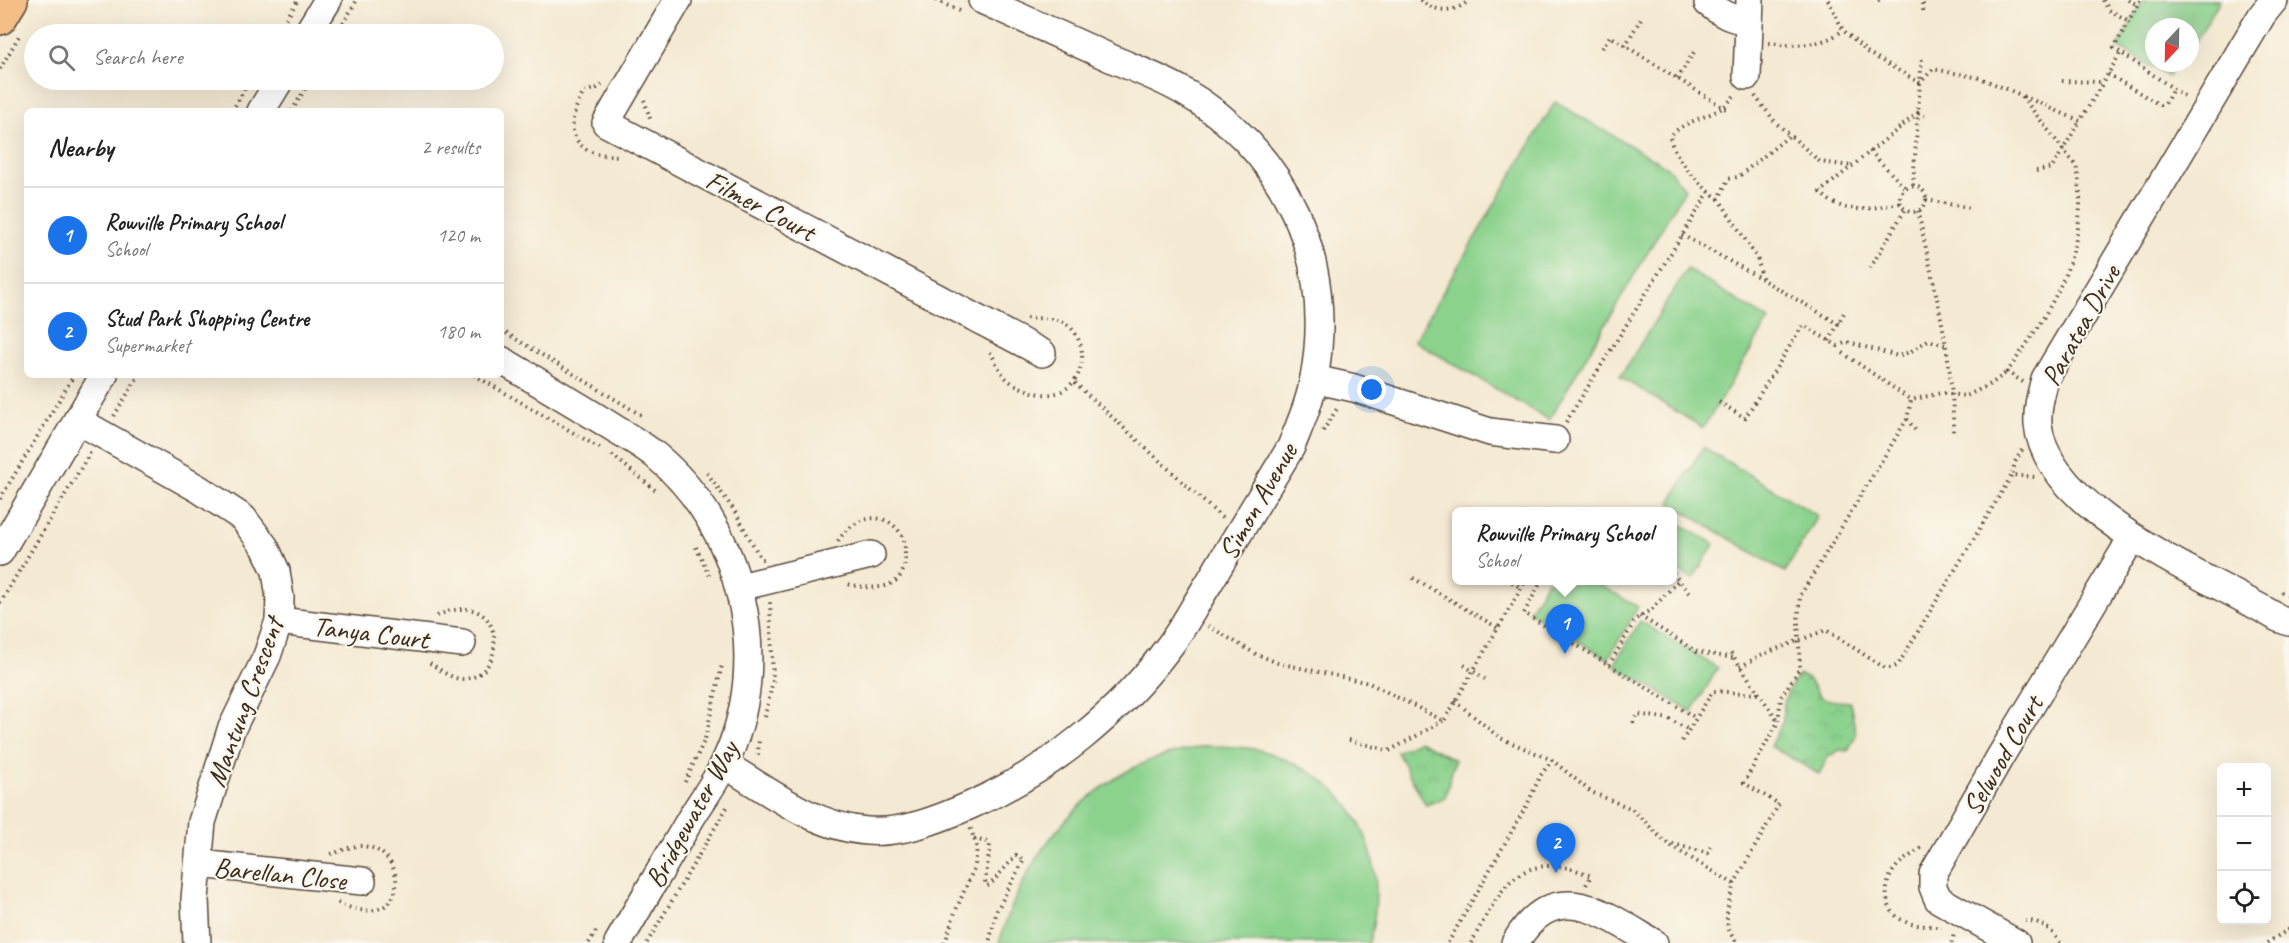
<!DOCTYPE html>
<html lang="en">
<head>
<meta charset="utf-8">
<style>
  :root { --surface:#fff; --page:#f2f2f2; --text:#222; --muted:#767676; --line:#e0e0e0; --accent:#1a73e8 }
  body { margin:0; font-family:Caveat,sans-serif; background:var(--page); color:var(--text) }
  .controls { position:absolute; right:18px; bottom:18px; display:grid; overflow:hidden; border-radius:9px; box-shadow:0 6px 24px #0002 }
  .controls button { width:54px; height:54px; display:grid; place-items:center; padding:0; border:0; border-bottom:2px solid var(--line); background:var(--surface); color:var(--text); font:30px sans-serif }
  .compass { position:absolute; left:2145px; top:18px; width:54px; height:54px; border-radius:50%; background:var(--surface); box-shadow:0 6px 24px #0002; rotate:202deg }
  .you { position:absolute; left:1372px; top:390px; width:21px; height:21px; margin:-15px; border:4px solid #fff; border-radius:50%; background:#1a73e8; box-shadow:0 0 0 9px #1a73e833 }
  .badge { display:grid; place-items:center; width:39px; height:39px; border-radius:50%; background:var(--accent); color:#fff; font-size:20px; font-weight:700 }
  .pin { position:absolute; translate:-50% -50px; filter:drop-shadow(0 2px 3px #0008) }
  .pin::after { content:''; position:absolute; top:32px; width:21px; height:18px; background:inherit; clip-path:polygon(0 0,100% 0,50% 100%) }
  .popup { position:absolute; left:1452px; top:507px; width:225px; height:78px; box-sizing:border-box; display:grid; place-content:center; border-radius:9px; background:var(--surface); filter:drop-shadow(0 2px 4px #0005); font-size:20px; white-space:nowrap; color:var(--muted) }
  .popup b { font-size:22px; color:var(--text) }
  .popup::after { content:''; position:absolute; left:50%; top:100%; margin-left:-12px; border:12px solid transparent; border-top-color:var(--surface) }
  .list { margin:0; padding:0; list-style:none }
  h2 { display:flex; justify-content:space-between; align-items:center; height:78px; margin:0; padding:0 24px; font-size:26px }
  h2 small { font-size:20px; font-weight:400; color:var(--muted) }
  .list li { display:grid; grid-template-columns:39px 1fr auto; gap:18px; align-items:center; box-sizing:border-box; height:96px; padding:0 24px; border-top:2px solid var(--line) }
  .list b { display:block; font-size:22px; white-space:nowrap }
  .list p { margin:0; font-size:20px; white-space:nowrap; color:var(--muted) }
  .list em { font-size:20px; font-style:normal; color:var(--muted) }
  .icon { flex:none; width:33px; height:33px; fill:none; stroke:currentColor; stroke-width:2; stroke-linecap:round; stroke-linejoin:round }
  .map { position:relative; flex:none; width:2289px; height:943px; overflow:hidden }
  .search { position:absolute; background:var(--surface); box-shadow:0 6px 24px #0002; left:24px; top:24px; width:480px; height:66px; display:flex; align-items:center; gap:15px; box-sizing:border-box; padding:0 21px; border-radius:33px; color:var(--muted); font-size:22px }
  .panel { position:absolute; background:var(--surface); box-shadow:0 6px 24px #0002; left:24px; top:108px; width:480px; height:270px; border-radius:9px }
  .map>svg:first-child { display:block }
  .grass { fill:#8bd28d; stroke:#637e56; stroke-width:1.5 }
  .park { fill:url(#park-crowns); stroke:#637e56; stroke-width:1.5 }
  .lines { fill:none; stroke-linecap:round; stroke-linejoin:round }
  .minor-casing { stroke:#574739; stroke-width:30 }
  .major-casing { stroke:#574739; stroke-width:36 }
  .path { stroke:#574739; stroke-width:4; stroke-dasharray:1.5 4.5; stroke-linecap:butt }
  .minor { stroke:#fff; stroke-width:27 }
  .major { stroke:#f6be87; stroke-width:33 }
  .labels { text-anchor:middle; stroke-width:4.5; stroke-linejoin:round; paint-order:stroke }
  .street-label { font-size:28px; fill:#3b2a1e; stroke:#fbf7ec }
</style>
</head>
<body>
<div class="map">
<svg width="2289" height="943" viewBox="0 0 2289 943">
  <defs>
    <pattern id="park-crowns" width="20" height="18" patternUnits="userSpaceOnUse" patternTransform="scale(1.5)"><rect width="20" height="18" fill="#8bd28d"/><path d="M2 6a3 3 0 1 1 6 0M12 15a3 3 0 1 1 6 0" fill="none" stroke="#79b479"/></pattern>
  </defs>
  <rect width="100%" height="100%" fill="#fbf7ec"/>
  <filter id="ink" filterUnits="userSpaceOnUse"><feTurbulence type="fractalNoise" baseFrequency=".0167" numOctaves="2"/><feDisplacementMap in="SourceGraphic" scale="12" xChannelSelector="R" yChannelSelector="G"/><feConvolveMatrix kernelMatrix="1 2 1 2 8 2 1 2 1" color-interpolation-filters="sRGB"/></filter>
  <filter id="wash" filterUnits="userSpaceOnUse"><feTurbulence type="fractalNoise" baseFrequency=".008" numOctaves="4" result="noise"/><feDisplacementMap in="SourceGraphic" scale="24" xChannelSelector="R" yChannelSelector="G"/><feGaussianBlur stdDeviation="1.35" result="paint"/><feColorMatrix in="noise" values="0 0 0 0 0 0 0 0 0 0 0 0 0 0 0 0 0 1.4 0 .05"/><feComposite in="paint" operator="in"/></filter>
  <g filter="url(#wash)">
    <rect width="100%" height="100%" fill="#f4e9d2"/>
    <g class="grass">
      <polygon points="2143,0 2220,0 2190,51 2190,27 2154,27 2154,63 2176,63 2168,77 2118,47"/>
      <polygon points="1555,102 1667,167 1685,189 1549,420 1414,341"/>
      <polygon points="1687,269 1769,320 1703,428 1620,377"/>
      <polygon points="1703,447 1818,516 1785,572 1670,503"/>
      <polygon points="1673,520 1714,544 1693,579 1673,567"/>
      <polygon points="1547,581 1593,581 1638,607 1608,659 1529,612"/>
      <polygon points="1640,621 1718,668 1692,712 1614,665"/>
      <path d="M1204 746C1221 746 1237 746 1254 749 1267 751 1281 757 1293 763 1366 797 1389 867 1369 943H999C1021 868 1063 806 1133 768 1155 756 1180 752 1204 746Z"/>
    </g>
    <g class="park">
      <path d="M1799 675C1815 680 1810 687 1820 696 1828 702 1841 701 1850 702L1856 735 1848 751 1840 750 1829 756 1819 774 1770 746 1783 722 1784 703 1788 691Z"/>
      <polygon points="1419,741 1455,760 1445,798 1426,805 1397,752"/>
    </g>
  </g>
  <g filter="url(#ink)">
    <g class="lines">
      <g class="minor-casing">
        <g id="minor">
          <polyline points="678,0 606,123 1042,353"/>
          <path d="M2274 0 2262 15 2045 379C2041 394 2037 408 2038 424 2046 513 2211 577 2278 618L2289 622"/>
          <path d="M1708 3C1722 14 1731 19 1749 21"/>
          <polyline points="307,34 328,0"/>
          <polyline points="1747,76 1750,0"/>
          <polyline points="261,111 280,80"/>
          <path d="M501 360C540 383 579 406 617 430 630 438 644 446 655 455 743 527 774 662 724 764 715 783 702 800 691 818 667 860 642 901 618 943"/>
          <polyline points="1314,379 1354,388 1490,432 1555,440"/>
          <polyline points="77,420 199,489 243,518 265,547 276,571 280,598 279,621 267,656 231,730 202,822 195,899 197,943"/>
          <polyline points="0,552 104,375"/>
          <polyline points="740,587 871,555"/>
          <polyline points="279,621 462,643"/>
          <path d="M724 764C767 790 814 827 867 831 902 834 939 819 971 805 1050 770 1119 714 1171 644 1185 625 1196 603 1209 583 1236 537 1264 492 1291 447 1300 424 1310 402 1314 378 1336 260 1285 149 1181 90 1160 78 1136 69 1115 60 1070 40 1026 20 982 0"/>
          <polyline points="199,864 362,881"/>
          <path d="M1515 943C1555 875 1603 913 1654 943"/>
          <polyline points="2016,943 1938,899 1933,887 1933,874 2000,757 2132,538"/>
        </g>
      </g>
      <g class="major-casing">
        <polyline id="major" points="0,18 11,0"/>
      </g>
      <g class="path">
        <polyline points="936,0 963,13"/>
        <path d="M1420 0C1434 12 1456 14 1469 0"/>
        <polyline points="1828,0 1843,30 1867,52 1920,83 1922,57"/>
        <polyline points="2103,0 2109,10 2129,21"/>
        <polyline points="2128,0 2138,5"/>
        <polyline points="2140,0 2114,48 2187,98"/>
        <polyline points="1878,1 1880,0"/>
        <polyline points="1923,11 1923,0"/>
        <polyline points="277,34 298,0"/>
        <polyline points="337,34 357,0"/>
        <path d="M1769 43C1794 46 1823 47 1843 30"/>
        <polyline points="1625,46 1643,15"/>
        <polyline points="1602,48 1610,36 1729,111"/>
        <polyline points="0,69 19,36"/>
        <polyline points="2108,74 2160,105 2165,104 2173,89"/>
        <polyline points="1677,79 1694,52"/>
        <polyline points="2062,81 2103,82"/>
        <path d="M602 84 597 88 584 92C572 112 564 137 589 151 597 155 610 155 618 156"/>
        <polyline points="1755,96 1776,123 1790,135"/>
        <polyline points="644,100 651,121"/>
        <polyline points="232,111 250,80"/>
        <polyline points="292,111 310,80"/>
        <polyline points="1870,151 1905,188"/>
        <polyline points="2036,171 2052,168 2080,121"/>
        <polyline points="1913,185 1918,113 1926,116"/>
        <circle cx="1913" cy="199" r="13"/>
        <path d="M1719 199C1702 188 1673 157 1670 137 1681 122 1706 118 1722 108 1727 105 1731 99 1736 94"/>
        <polyline points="1926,200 1971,208"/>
        <path d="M1900 203C1869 208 1845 218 1820 192L1918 113 1920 83 1933 69 1980 78 2021 95"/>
        <path d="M1918 211C1932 280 1955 361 1953 432"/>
        <polyline points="1682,235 1762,279"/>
        <polyline points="1870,268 1905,210"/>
        <polyline points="1839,324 1763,280 1757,258 1719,199 1728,179 1738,177 1790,135 1820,162 1851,166"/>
        <polyline points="501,330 641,415"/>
        <polyline points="1829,341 1845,311"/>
        <path d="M990 352C995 359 998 369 1004 376 1010 383 1019 387 1027 390 1075 410 1098 355 1070 327 1060 316 1039 319 1025 318"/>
        <polyline points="1843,353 1911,400"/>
        <polyline points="474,375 603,450"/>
        <path d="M2023 382 2007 372C2044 320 2079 269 2080 203 2080 191 2080 178 2076 166L2021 95 2080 121 2121 52"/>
        <polyline points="1075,383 1222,518"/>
        <polyline points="1719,402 1745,418 1803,325 1838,346 1847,342 1898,356 1910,352 1928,340 1945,345"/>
        <polyline points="114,416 139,375"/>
        <polyline points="1907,419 1916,431"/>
        <polyline points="1566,422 1709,192"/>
        <polyline points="1323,431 1338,407"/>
        <polyline points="2022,450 2015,462 2012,475 2035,477"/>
        <polyline points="612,455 655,490"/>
        <polyline points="707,473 734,510 761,559 763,559"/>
        <polyline points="0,499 74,375"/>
        <path d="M838 541C853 517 886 507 902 536 905 541 905 548 905 554 907 590 876 591 848 584"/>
        <polyline points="696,547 709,575"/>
        <polyline points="1673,573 1689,593"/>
        <polyline points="1413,578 1498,628"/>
        <polyline points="1542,580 1524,613 1696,718"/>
        <polyline points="1512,582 1521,588"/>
        <polyline points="2281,592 2289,595"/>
        <polyline points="0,603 90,453 92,454"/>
        <polyline points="1640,616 1697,652 1734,658"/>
        <polyline points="1208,626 1256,654 1278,663 1369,683 1444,721 1526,580"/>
        <polyline points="1731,653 1778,721"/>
        <path d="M430 663C440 669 450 679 463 679 511 677 506 581 435 617"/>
        <polyline points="1464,665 1485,679"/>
        <polyline points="1609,665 1636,619 1652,609 1679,580"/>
        <polyline points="1740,667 1761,655 1826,630 1885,668 1892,668 1898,665 2012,475"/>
        <polyline points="1455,701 1500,738 1552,760 1591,792 1632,809 1665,842 1708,853 1711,846"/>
        <polyline points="765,717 773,680 770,602"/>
        <polyline points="1633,723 1638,714 1669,719 1689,730"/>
        <polyline points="1349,740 1389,751 1443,721"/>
        <polyline points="1682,741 1713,691 1759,694"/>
        <polyline points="758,755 759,738"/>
        <polyline points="685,782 705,739 722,665"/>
        <polyline points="974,839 987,842 990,845 985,883 987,886 990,885 1016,855 1024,860 997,910 989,943"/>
        <path d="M1671 846 1734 884C1728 905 1720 926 1738 943"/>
        <path d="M1921 848C1914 854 1905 858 1898 865 1882 881 1882 911 1904 921 1915 927 1929 925 1941 928"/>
        <path d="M331 854C339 852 348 847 357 846 411 843 414 939 336 902"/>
        <polyline points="1734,884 1779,804 1744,783 1778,722 1781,697 1800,668 1798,621 1800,596 1907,419 1911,400 1941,393 1966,396 1991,384 2007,372"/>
        <path d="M2025 921C2041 920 2052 930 2060 943"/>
        <polyline points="589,943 598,928"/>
        <polyline points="647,943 729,804"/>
        <polyline points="945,943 955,912 975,866 977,847 970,827"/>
        <polyline points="1448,943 1528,803 1540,776 1552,760"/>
        <path d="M1471 943C1481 926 1497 893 1512 880 1534 860 1566 864 1591 876L1586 885"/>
        <polyline points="1952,943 1954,933"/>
        <polyline points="2267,943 2289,929"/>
      </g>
      <use href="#minor" class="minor"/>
      <use href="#major" class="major"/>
    </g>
  </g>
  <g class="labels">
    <g class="street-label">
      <text transform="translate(761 205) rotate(28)" y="10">Filmer Court</text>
      <text transform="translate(2080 325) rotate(-61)" y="10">Paratea Drive</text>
      <text transform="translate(1257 501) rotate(-60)" y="10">Simon Avenue</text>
      <text transform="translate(371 632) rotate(7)" y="10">Tanya Court</text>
      <text transform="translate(244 702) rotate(-70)" y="10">Mantung Crescent</text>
      <text transform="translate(2002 755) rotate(-60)" y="10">Selwood Court</text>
      <text transform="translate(691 814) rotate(-61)" y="10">Bridgewater Way</text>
      <text transform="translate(280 873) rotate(6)" y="10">Barellan Close</text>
    </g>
  </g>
</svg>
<div class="controls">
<button>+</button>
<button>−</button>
<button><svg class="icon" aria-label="locate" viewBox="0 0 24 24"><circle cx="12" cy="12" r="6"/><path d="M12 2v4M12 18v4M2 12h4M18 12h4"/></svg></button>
</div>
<svg class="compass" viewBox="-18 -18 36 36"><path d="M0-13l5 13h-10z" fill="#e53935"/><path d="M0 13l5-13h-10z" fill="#767676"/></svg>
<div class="you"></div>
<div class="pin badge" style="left:1565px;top:654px">1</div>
<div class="popup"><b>Rowville Primary School</b>School</div>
<div class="pin badge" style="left:1556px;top:873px">2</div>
<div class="search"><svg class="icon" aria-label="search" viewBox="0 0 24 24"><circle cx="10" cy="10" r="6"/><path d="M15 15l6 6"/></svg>Search here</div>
<section class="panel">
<h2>Nearby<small>2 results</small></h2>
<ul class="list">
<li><span class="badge">1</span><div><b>Rowville Primary School</b><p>School</p></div><em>120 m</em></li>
<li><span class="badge">2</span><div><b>Stud Park Shopping Centre</b><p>Supermarket</p></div><em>180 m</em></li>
</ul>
</section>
</div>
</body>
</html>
